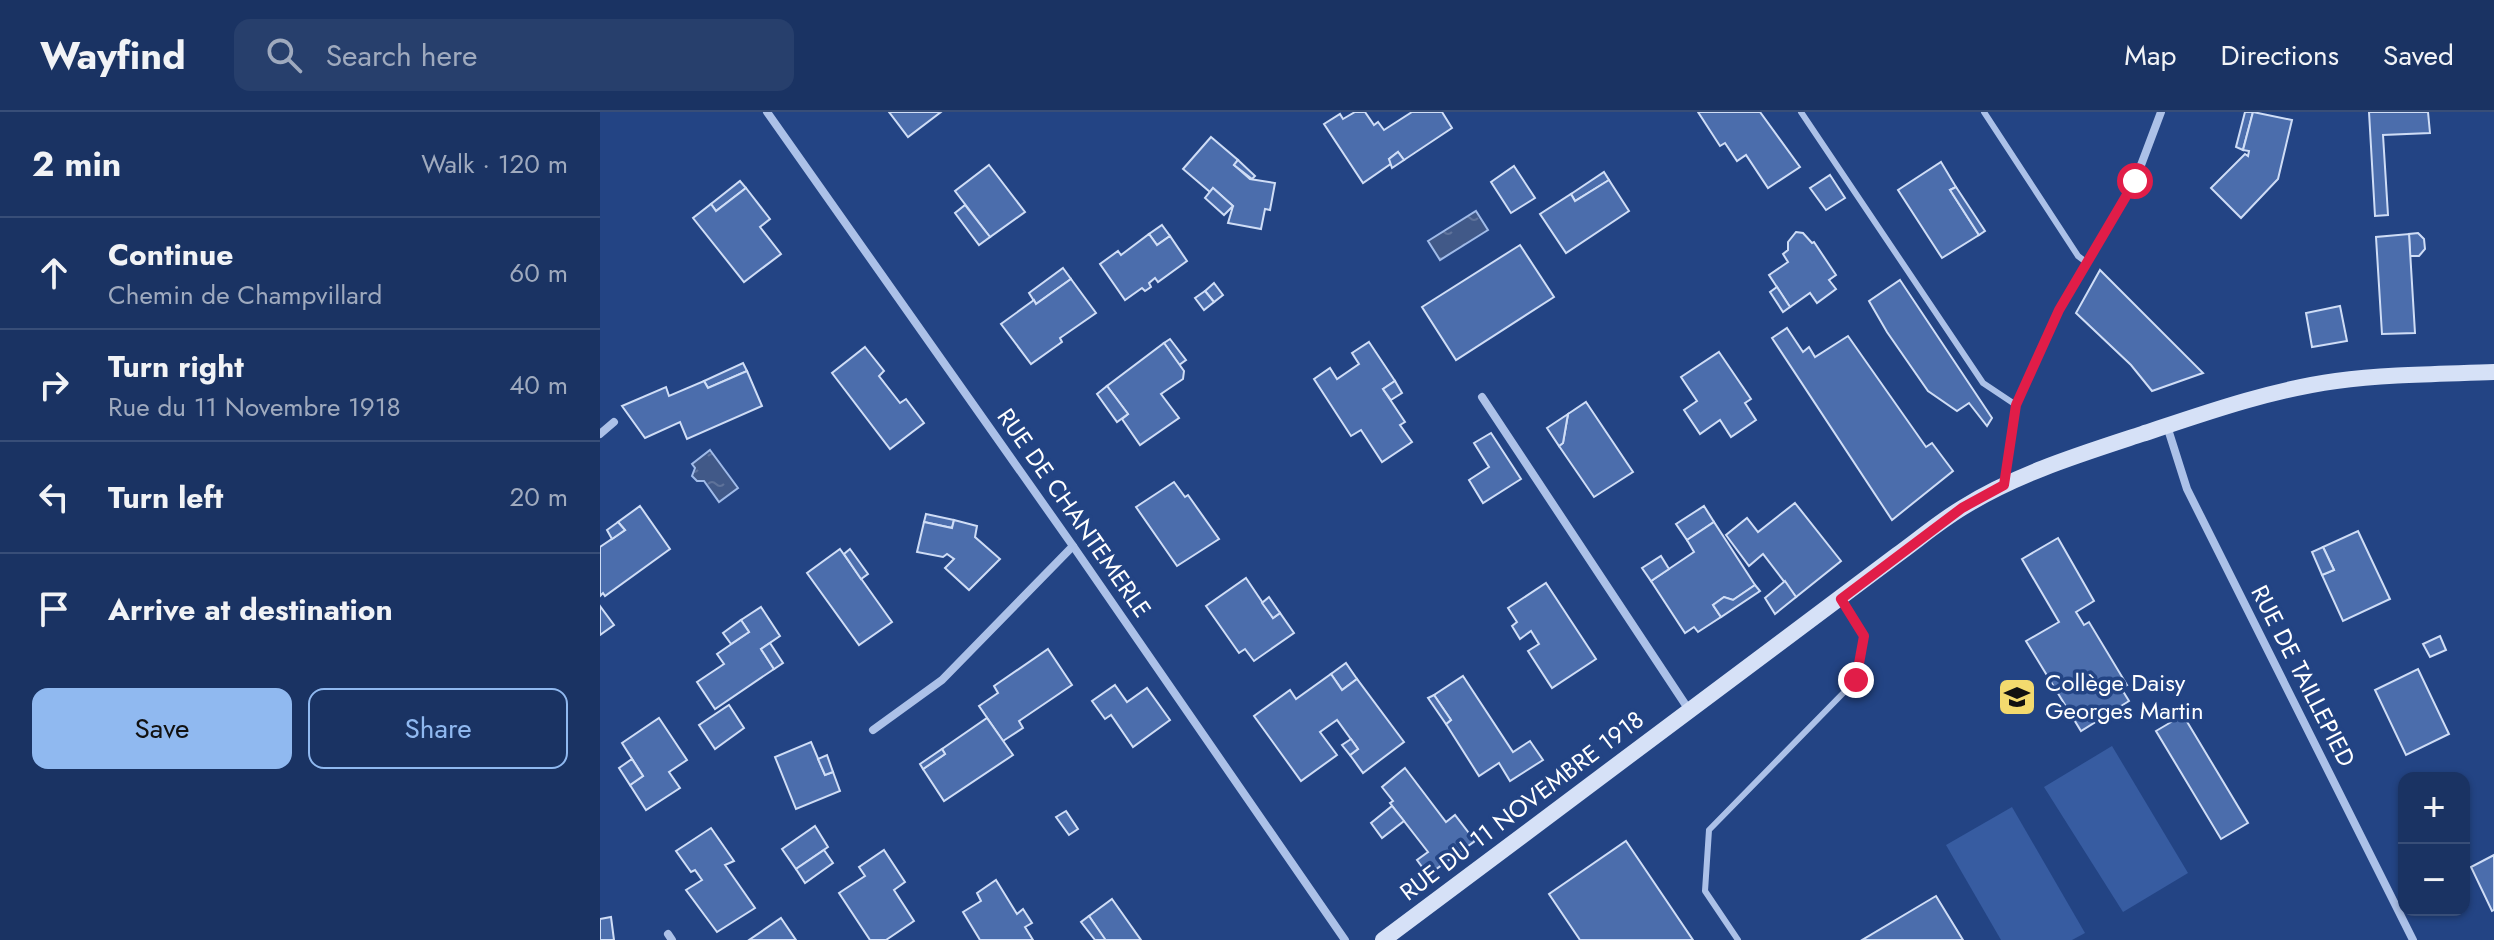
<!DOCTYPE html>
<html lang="en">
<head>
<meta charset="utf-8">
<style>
  :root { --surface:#1a3363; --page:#273f6c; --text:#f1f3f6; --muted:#9faabe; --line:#384e78; --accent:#90b9f0 }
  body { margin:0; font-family:Jost,sans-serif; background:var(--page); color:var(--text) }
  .controls { position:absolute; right:24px; bottom:24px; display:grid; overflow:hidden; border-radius:16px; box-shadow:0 2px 6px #0004 }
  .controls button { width:72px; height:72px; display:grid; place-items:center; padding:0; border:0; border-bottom:2px solid var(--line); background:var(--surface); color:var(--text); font:40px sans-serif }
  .stop { position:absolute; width:24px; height:24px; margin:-18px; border:6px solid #e11d48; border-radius:50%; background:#fff }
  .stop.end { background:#e11d48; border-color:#fff; box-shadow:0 2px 8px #0008 }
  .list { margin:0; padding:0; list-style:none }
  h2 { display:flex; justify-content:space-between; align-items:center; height:104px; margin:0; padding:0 32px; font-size:34px }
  h2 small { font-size:26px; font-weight:400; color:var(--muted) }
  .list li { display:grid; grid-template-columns:52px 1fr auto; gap:24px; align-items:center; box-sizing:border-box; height:112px; padding:0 32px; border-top:2px solid var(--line) }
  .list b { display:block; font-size:30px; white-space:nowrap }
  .list p { margin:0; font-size:26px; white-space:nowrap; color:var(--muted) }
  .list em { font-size:26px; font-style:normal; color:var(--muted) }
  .actions { display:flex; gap:16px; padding:24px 32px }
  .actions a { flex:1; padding:18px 0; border:2px solid var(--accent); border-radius:16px; text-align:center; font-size:28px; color:var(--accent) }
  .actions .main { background:var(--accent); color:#111 }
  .icon { flex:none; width:44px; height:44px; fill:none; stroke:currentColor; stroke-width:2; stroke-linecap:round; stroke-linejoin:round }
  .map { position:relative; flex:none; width:1894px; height:828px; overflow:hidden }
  header { display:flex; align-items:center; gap:48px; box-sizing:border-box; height:112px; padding:0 40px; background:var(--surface); border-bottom:2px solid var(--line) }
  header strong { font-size:38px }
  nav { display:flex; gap:44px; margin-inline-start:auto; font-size:28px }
  .search { width:560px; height:72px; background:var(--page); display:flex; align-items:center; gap:20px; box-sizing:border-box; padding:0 28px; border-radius:16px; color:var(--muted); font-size:30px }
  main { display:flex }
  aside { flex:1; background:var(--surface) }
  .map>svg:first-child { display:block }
  .garden { fill:#375ca1 }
  .water { fill:url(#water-ripples); stroke:#a0bbe9; stroke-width:2 }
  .building { fill:#4b6dac; stroke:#cfddf6; stroke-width:2 }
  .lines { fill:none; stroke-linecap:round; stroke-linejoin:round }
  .lane { stroke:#acc1e8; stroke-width:6 }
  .street { stroke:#acc1e8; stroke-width:8 }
  .secondary { stroke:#d6e1f7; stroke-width:16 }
  .route { stroke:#e11d48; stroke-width:10 }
  .labels { text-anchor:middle; stroke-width:7; stroke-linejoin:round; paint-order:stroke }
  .street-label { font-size:24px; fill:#fff; stroke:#234484 }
  .poi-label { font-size:24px; fill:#fff; stroke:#234484; text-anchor:start }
</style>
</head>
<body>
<header>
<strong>Wayfind</strong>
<div class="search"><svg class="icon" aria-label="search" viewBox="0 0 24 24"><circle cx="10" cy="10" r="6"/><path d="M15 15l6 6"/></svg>Search here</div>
<nav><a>Map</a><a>Directions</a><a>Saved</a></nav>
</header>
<main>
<aside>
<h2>2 min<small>Walk · 120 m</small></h2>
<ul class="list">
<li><svg class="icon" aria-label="ahead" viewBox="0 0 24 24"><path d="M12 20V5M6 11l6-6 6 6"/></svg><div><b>Continue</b><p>Chemin de Champvillard</p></div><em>60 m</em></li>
<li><svg class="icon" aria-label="right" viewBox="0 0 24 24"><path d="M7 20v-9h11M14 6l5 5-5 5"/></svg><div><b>Turn right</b><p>Rue du 11 Novembre 1918</p></div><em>40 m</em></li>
<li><svg class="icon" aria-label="left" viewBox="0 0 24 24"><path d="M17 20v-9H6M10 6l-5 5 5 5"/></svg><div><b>Turn left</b></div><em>20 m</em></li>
<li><svg class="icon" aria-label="arrive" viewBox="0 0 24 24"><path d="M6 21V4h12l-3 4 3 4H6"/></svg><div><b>Arrive at destination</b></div></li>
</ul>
<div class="actions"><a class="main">Save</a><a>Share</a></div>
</aside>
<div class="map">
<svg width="1894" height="828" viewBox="0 0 1894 828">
  <defs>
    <pattern id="water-ripples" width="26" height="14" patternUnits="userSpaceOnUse" patternTransform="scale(2)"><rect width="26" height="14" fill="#415988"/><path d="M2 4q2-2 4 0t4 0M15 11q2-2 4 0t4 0" fill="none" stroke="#5e729a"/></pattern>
  </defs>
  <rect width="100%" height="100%" fill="#234484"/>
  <g class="garden">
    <polygon points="1512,634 1588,761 1523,800 1444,675"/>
    <polygon points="1412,695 1485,821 1472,828 1401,828 1346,733"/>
  </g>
  <g class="water">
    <polygon points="876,99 888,118 840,148 828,129"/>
    <polygon points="110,338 138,376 119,390 104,369 97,369 92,364 95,356 92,352"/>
  </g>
  <g class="building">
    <polygon points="289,0 341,0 308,25"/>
    <polygon points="755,0 765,0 774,13 778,10 784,18 812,0 842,0 852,16 804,48 798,40 789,47 792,51 763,71 724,12 740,2 743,7"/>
    <polygon points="1098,0 1160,0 1200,55 1168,76 1146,43 1137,49 1125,31 1120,34"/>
    <polygon points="1645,0 1653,0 1643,38 1636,35"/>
    <polygon points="1653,0 1692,8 1678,67 1641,106 1611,76 1645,42 1648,44 1649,39 1643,38"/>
    <polygon points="1769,0 1828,0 1830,21 1783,23 1788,103 1775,104"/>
    <polygon points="611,25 638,48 634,53 650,67 675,71 670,98 665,97 661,117 628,111 633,94 613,76 610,80 583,57"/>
    <polygon points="798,40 804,48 792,56 789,47"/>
    <polygon points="638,48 655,64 652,67 634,53"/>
    <polygon points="1341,50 1356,75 1350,78 1379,123 1342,146 1298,78"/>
    <polygon points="389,53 425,100 390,125 355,79"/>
    <polygon points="914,54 935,86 911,101 891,70"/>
    <polygon points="1004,60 1009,68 975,89 971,82"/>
    <polygon points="1230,63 1245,86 1226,98 1210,76"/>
    <polygon points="1009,68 1029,99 966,141 940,102 971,82 975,89"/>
    <polygon points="140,69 146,76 116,99 111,92"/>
    <polygon points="1356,75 1385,119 1379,123 1350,78"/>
    <polygon points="146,76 170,107 160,115 181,142 144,170 93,106 111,92 116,99"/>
    <polygon points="613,76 633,94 624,103 605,86"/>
    <polygon points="365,93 390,125 379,133 355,101"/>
    <polygon points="562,113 570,124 557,133 549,122"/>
    <polygon points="1196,120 1203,121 1212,131 1214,130 1236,163 1229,168 1236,177 1217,191 1210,181 1190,195 1169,163 1188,150 1183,142 1188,138 1188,130"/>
    <polygon points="1818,121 1824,127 1825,137 1819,144 1810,144 1809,122"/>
    <polygon points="549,122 557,133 570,124 587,149 558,170 555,166 549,171 551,175 545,179 542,176 525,188 500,152 518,139 521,143"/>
    <polygon points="1809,122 1815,221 1782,222 1776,125"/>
    <polygon points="920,133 954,185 856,248 822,195"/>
    <polygon points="463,156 471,167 436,192 429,181"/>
    <polygon points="1500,158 1603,261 1552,279 1531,253 1476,201"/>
    <polygon points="471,167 496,201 460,226 462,230 431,252 401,212 434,188 436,192"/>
    <polygon points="1300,168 1392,306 1387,314 1369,291 1357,299 1328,279 1287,220 1269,189"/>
    <polygon points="614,171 623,183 614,190 605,179"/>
    <polygon points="1177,175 1190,195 1183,200 1170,180"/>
    <polygon points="605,179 614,190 604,198 595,186"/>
    <polygon points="1740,194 1747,229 1712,235 1706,201"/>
    <polygon points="1187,216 1203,240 1209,235 1215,245 1248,224 1326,335 1332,331 1353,359 1292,408 1172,226"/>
    <polygon points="570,227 586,248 579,253 564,231"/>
    <polygon points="769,230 795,269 783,277 805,310 800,313 812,330 782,350 761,318 751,324 714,267 730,256 737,267 759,252 752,241"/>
    <polygon points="564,231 584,259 583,267 561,282 579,306 540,333 522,307 528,302 507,274"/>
    <polygon points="265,235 284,259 279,264 300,291 306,287 324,311 290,337 232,261"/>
    <polygon points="1119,240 1151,287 1145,291 1156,308 1131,325 1120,308 1100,322 1084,298 1097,289 1081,265"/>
    <polygon points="143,251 147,259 108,276 104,269"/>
    <polygon points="147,259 162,294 87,327 80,310 45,326 22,294 66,275 69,284 104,269 108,276"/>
    <polygon points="795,269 802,281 791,288 783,277"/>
    <polygon points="507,274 528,302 517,310 497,282"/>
    <polygon points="986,290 1033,360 994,385 959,334 963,331 968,302"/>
    <polygon points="968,302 963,331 959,334 947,316"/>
    <polygon points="891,321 921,367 883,391 869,368 889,355 874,331"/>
    <polygon points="574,370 585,385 588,383 619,427 577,454 536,395"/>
    <polygon points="1195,391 1241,449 1196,485 1163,442 1149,454 1126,423 1147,406 1158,420"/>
    <polygon points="40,394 70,437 5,484 3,481 0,484 0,435 25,418 18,410"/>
    <polygon points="1104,394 1114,410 1087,428 1076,412"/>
    <polygon points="326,402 354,408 352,416 324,410"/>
    <polygon points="354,408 377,414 375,425 400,447 369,478 345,456 354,447 347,442 343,445 317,440 324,410 352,416"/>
    <polygon points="18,410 25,418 12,427 7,418"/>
    <polygon points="1114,410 1155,473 1133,488 1124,485 1113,493 1121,505 1098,520 1094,515 1085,521 1051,469 1094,440 1087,428"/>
    <polygon points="1758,419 1790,487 1743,509 1722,463 1734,458 1723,435"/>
    <polygon points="1458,426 1494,489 1476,500 1484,513 1489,510 1527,573 1521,576 1529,589 1481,619 1426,529 1459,510 1422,447"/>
    <polygon points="1723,435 1734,458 1722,463 1712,440"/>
    <polygon points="240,437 292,510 259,533 207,461"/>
    <polygon points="250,437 268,462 261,467 244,442"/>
    <polygon points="1061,444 1069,457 1051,469 1042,456"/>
    <polygon points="646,466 673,506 680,501 694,521 654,549 645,537 639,541 606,494"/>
    <polygon points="1185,469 1196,485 1175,502 1165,486"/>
    <polygon points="946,471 996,547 952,576 928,539 939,532 931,519 920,527 912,514 917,510 908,496"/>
    <polygon points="1155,473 1160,479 1121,505 1113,493 1124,485 1133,488"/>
    <polygon points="669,485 680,501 673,506 662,491"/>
    <polygon points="0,494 14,513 0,523"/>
    <polygon points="161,495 180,524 161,537 174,557 115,597 97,570 124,552 117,542 149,520 141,508"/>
    <polygon points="141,508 149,520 131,532 123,521"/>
    <polygon points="1840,524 1846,538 1830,545 1823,532"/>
    <polygon points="170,531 183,551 174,557 161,537"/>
    <polygon points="448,537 472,573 419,609 423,616 403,629 379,594 398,581 394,574"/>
    <polygon points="746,551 757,567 742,578 731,562"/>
    <polygon points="1818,557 1849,622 1806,643 1775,578"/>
    <polygon points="731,562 742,578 757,567 804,630 763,661 750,643 758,637 737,608 720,620 737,643 701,669 654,604 690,578 696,587"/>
    <polygon points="863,564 913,640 930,629 943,648 910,669 899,651 879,664 846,612 851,608 834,583"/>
    <polygon points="515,573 527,590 547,576 570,608 533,635 511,603 505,607 492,589"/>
    <polygon points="834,583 851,608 846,612 828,586"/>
    <polygon points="129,593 144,616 115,637 99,613"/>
    <polygon points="1583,603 1648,711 1621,727 1556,619"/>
    <polygon points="59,606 87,648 69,660 80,676 46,698 30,673 43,664 22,631"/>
    <polygon points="387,606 413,643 344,689 323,657 345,642 342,637"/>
    <polygon points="751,627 758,637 750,643 742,633"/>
    <polygon points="211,630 225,663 233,660 240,679 196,697 175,645"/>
    <polygon points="342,637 345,642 323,657 320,652"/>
    <polygon points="227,643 233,660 225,663 218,647"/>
    <polygon points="32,647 43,664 30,673 19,656"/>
    <polygon points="805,656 846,710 855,703 875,729 828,763 817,748 828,740 790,691 793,689 782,675"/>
    <polygon points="792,694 804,709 782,726 771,711"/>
    <polygon points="466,699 478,717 469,723 456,705"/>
    <polygon points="215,714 228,735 196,757 182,737"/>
    <polygon points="111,716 134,749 125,753 155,796 117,820 86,778 102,768 95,758 91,760 76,739"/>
    <polygon points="1026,729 1093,828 980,828 949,782"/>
    <polygon points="224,738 233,751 205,771 196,757"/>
    <polygon points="284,738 305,770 294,778 314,809 286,828 270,828 239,781 265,764 259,755"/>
    <polygon points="1894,743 1894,798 1892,799 1871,755"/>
    <polygon points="396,768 417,802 423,797 432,811 425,815 433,828 380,828 363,800 381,789 377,781"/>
    <polygon points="1336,784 1363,828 1262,828"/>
    <polygon points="512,787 541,828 505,828 489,804"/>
    <polygon points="489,804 505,827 505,828 495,828 481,810"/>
    <polygon points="11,805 14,828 0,828 0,807"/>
    <polygon points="181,806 196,828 149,828"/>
  </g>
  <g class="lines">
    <g class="lane">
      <polyline points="1201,0 1383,271 1416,293"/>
      <polyline points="1384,0 1478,144 1486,150"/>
      <polyline points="1138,828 1105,779 1109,718 1256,568 1264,524 1242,489"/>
    </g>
    <g class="street">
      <polyline points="167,0 473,434 745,828"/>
      <polyline points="882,285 1089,598"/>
      <polyline points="1567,314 1587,377 1813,828"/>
      <polyline points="0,322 14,310"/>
      <polyline points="1404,373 1416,293 1459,198 1535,69 1561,0"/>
      <polyline points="273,618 342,568 473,434"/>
      <polyline points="68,822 72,828"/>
    </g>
    <path class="secondary" d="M783 828 1297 443C1319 427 1339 410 1362 396 1416 362 1481 342 1542 322 1605 301 1670 278 1736 269 1788 262 1841 262 1894 260"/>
  </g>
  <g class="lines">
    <polyline class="route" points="1256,568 1264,524 1241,487 1362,396 1404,373 1416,293 1459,198 1535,69"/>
  </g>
  <defs>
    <g id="school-square" transform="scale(2)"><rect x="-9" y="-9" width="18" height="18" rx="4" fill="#f3da6e" stroke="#234484"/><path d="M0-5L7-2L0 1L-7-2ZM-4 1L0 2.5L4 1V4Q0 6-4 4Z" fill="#111"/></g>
  </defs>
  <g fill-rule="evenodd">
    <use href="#school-square" x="1417" y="585"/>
  </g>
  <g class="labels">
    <g class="street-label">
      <text transform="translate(474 401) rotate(55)" y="8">RUE DE CHANTEMERLE</text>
      <text transform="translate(1703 564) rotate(63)" y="8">RUE DE TAILLEPIED</text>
      <text transform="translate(922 694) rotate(-37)" y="8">RUE DU 11 NOVEMBRE 1918</text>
    </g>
    <g class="poi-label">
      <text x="1445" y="579">Collège Daisy<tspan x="1445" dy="28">Georges Martin</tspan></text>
    </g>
  </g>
</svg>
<div class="controls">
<button>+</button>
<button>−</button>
</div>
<div class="stop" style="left:1535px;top:69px"></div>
<div class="stop end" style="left:1256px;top:568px"></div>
</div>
</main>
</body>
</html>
